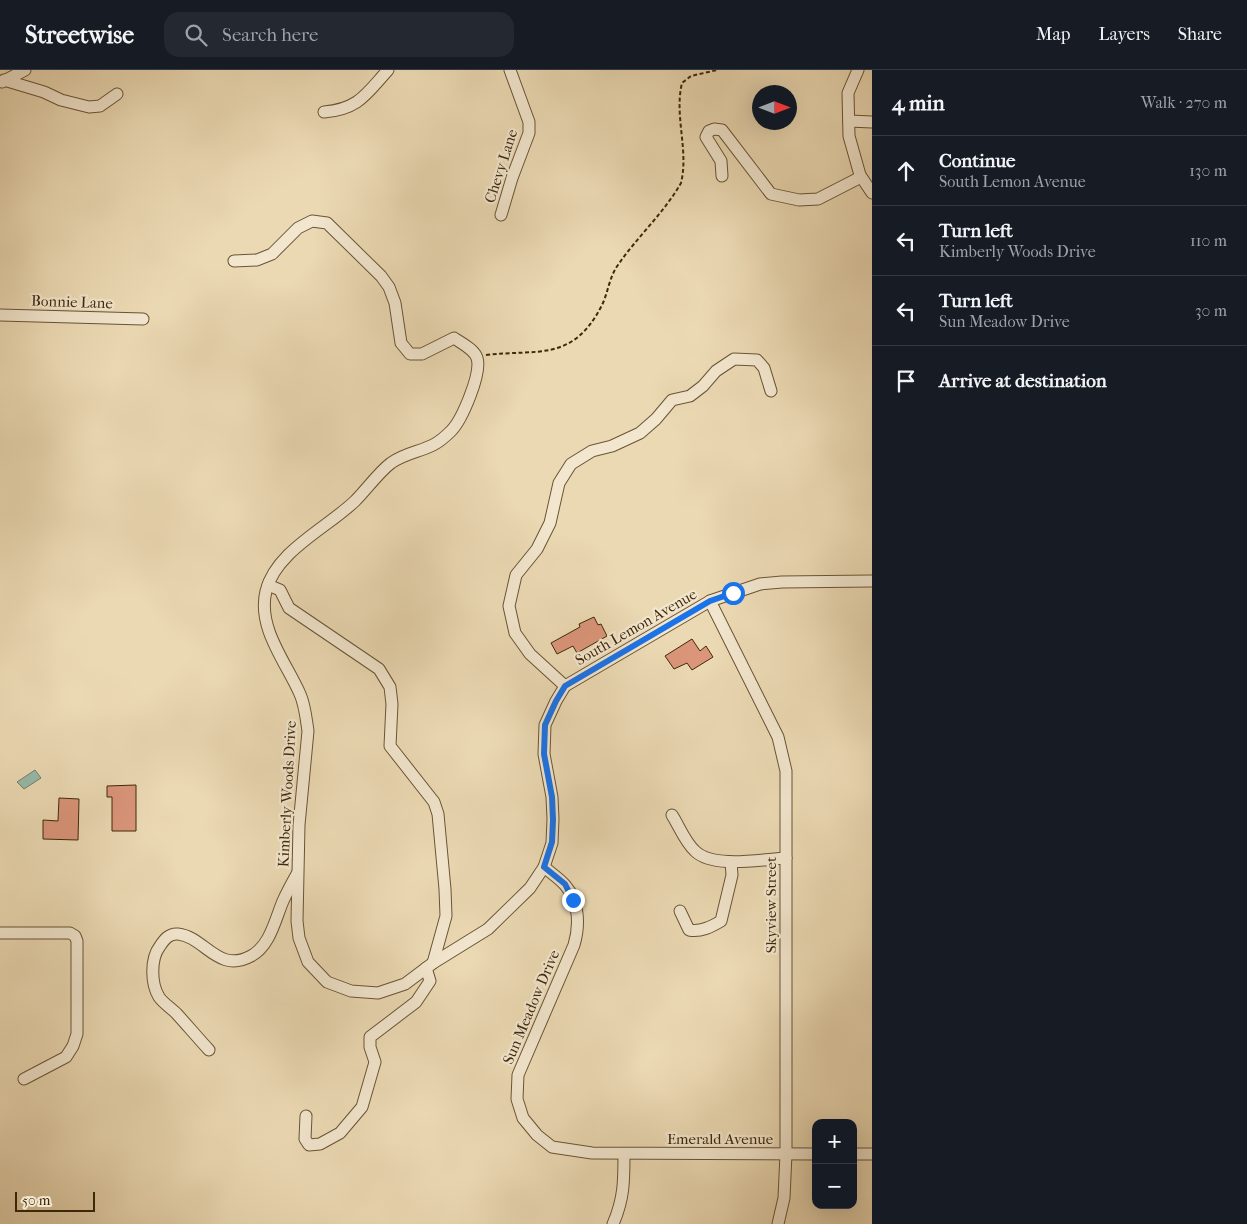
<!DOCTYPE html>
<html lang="en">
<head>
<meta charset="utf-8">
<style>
  :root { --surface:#171b24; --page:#242831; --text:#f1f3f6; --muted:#9ea1a6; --line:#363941 }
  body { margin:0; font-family:"IM FELL French Canon",serif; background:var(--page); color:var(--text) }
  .controls { position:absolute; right:15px; bottom:15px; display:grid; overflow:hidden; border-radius:10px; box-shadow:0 5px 20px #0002 }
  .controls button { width:45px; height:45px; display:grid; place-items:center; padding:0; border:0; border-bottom:1px solid var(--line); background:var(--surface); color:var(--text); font:25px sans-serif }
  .compass { position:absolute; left:752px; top:15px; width:45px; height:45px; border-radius:50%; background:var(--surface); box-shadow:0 5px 20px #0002; rotate:90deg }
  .scale { position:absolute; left:15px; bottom:12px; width:80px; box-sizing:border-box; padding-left:5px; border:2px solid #3e280a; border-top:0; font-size:14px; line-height:18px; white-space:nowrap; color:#3e280a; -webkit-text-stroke:4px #f2e6ce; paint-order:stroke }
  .stop { position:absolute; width:15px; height:15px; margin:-11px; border:4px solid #1a73e8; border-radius:50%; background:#fff }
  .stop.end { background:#1a73e8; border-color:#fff; box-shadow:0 1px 5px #0008 }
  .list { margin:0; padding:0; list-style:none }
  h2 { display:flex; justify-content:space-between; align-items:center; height:65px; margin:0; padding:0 20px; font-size:21px }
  h2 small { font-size:16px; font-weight:400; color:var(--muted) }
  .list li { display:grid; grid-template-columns:32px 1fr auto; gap:15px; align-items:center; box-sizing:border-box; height:70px; padding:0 20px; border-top:1px solid var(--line) }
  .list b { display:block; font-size:19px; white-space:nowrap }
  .list p { margin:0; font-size:16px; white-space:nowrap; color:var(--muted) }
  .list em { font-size:16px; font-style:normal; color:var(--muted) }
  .icon { flex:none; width:28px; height:28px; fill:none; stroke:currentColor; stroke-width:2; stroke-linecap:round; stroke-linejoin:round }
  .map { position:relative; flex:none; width:872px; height:1154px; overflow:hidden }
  header { display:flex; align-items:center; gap:30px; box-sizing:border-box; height:70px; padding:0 25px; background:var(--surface); border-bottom:1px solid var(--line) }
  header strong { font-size:24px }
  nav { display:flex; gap:28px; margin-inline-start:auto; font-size:18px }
  .search { width:350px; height:45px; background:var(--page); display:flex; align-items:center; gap:12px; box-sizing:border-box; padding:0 18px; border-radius:15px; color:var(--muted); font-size:19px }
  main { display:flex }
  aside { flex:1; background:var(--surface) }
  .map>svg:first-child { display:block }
  .water { fill:#98baac; stroke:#74806b }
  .building { fill:#db957a; stroke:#3e280a }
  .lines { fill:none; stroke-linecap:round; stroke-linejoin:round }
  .minor-casing { stroke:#695434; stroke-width:13 }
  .path { stroke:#3e280a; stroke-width:2; stroke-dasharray:4 2.5; stroke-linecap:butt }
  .minor { stroke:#f2e6ce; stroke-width:11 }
  .route { stroke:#1a73e8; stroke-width:6 }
  .labels { text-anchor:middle; stroke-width:4.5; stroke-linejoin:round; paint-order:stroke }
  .street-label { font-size:15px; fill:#3e280a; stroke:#f2e6ce }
</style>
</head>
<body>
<header>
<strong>Streetwise</strong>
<div class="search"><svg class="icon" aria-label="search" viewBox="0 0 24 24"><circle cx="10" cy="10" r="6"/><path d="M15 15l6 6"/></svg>Search here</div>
<nav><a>Map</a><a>Layers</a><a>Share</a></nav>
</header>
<main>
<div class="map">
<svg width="872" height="1154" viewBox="0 0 872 1154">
  <rect width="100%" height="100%" fill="#ebd9b3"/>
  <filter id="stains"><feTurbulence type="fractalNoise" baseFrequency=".004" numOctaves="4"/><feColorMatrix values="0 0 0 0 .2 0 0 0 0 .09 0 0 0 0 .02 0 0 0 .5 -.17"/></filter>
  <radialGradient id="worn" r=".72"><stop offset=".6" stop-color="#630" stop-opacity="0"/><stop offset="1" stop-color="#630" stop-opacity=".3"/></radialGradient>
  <polygon class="water" points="35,700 41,708 24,719 17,712"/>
  <g class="building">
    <polygon points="594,547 598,555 601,554 607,566 577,583 573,576 557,584 551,573 580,557 579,554"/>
    <polygon points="692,569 700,581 706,576 713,587 692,600 687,593 674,599 665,586"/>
    <polygon points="136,715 136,761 112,761 112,727 107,727 107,716"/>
    <polygon points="59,728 79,729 78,770 43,769 43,750 58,751"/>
  </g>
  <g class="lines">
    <g class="minor-casing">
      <g id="minor">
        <polyline points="858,0 848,23 849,66 860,105 872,123"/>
        <polyline points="4,10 44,22 61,30 89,37 100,36 117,24"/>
        <polyline points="2,12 25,0"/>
        <path d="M324 42C359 39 366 24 388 0"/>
        <polyline points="849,51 872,52"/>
        <polyline points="722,106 721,91 706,67 709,61 714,59 722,60 771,124 799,130 818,129 861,107"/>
        <polyline points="501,145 512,108 529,63 529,52 510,0"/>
        <path d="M234 191 257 190 272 184 298 158 312 151 327 153 381 206 389 217 395 233 401 273 410 284H422L454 268C461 273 474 279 477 288 482 303 462 350 451 361 446 366 439 372 433 375 419 382 405 383 391 393 378 403 367 419 355 431 327 458 276 481 266 521 257 558 286 592 300 624 305 635 306 648 308 661L299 755 297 851 299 868 308 892 327 912 351 921 378 923 405 914 433 893 488 859 530 818 544 797 552 773 553 749 552 727 544 684 545 655 556 631 565 616 710 531 760 514 782 512 872 511"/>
        <polyline points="0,245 143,249"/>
        <polyline points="268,515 280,520 289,538 379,599 390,617 392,634 390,676 434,732 438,744 445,819 446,846 433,893"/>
        <polyline points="710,531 778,667 786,701 786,1084 784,1128 778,1154"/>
        <polyline points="565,616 530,584 515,563 509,536 516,505 537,479 550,453 559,413 571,394 592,381 612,376 640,363 656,349 672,330 690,326 703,316 716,301 734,289 757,290 764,298 771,321"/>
        <path d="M672 745C679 756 685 772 695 781 713 799 763 789 786 788"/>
        <path d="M544 797C551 803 559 808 565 815 579 831 580 855 574 875L518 1005 517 1029 523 1048 537 1065 552 1077 592 1083 816 1084"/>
        <path d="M680 841 689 860C701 862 711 857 721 851L732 805 731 792"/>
        <polyline points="0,863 70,863 75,866 77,871 77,964 73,976 66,987 24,1009"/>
        <path d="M209 980C198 968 187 955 176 943 171 938 163 933 159 927 151 914 150 889 160 876 164 870 169 863 178 864 205 867 218 904 251 886 270 876 275 850 283 831 287 822 292 813 297 804"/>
        <polyline points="306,1046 305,1069 309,1075 320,1074 340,1063 362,1037 375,992 370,977 370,967 416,932 430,911 426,898"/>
        <polyline points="853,1084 872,1084"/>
        <path d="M613 1154C624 1129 624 1111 624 1084"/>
      </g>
    </g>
    <path class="path" d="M486 285C538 279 572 292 601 237 608 224 609 207 618 195 637 167 664 143 681 113 689 80 674 46 682 13L691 6 717 0"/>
    <use href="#minor" class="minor"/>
  </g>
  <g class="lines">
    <polyline class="route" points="573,830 565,814 544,797 552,772 553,750 552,727 544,684 545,655 556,631 565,616 710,531 733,523"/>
  </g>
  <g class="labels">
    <g class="street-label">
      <text transform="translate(501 96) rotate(-72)" y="5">Chevy Lane</text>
      <text transform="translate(72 232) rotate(2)" y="5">Bonnie Lane</text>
      <text transform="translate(636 557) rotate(-30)" y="5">South Lemon Avenue</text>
      <text transform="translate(287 724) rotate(-87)" y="5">Kimberly Woods Drive</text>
      <text transform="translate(771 835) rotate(-90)" y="5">Skyview Street</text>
      <text transform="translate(531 937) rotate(-67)" y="5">Sun Meadow Drive</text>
      <text x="720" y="1074">Emerald Avenue</text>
    </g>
  </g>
  <rect width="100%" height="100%" filter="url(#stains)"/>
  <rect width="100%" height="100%" fill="url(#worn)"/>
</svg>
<div class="controls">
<button>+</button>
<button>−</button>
</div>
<svg class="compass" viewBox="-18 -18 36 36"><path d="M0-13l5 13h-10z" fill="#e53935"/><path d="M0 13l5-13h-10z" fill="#9ea1a6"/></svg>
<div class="scale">50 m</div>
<div class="stop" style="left:733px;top:523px"></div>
<div class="stop end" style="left:573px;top:830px"></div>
</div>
<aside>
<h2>4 min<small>Walk · 270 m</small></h2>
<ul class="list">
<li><svg class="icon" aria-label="ahead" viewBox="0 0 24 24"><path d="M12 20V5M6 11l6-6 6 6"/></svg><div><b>Continue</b><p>South Lemon Avenue</p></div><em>130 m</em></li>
<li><svg class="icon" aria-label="left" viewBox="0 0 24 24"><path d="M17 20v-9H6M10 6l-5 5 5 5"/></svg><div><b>Turn left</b><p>Kimberly Woods Drive</p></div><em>110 m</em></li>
<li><svg class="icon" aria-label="left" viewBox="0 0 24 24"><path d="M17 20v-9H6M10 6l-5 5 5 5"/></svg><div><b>Turn left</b><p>Sun Meadow Drive</p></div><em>30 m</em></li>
<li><svg class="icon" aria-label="arrive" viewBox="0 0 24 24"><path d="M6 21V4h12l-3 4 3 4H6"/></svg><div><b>Arrive at destination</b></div></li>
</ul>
</aside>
</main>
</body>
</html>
